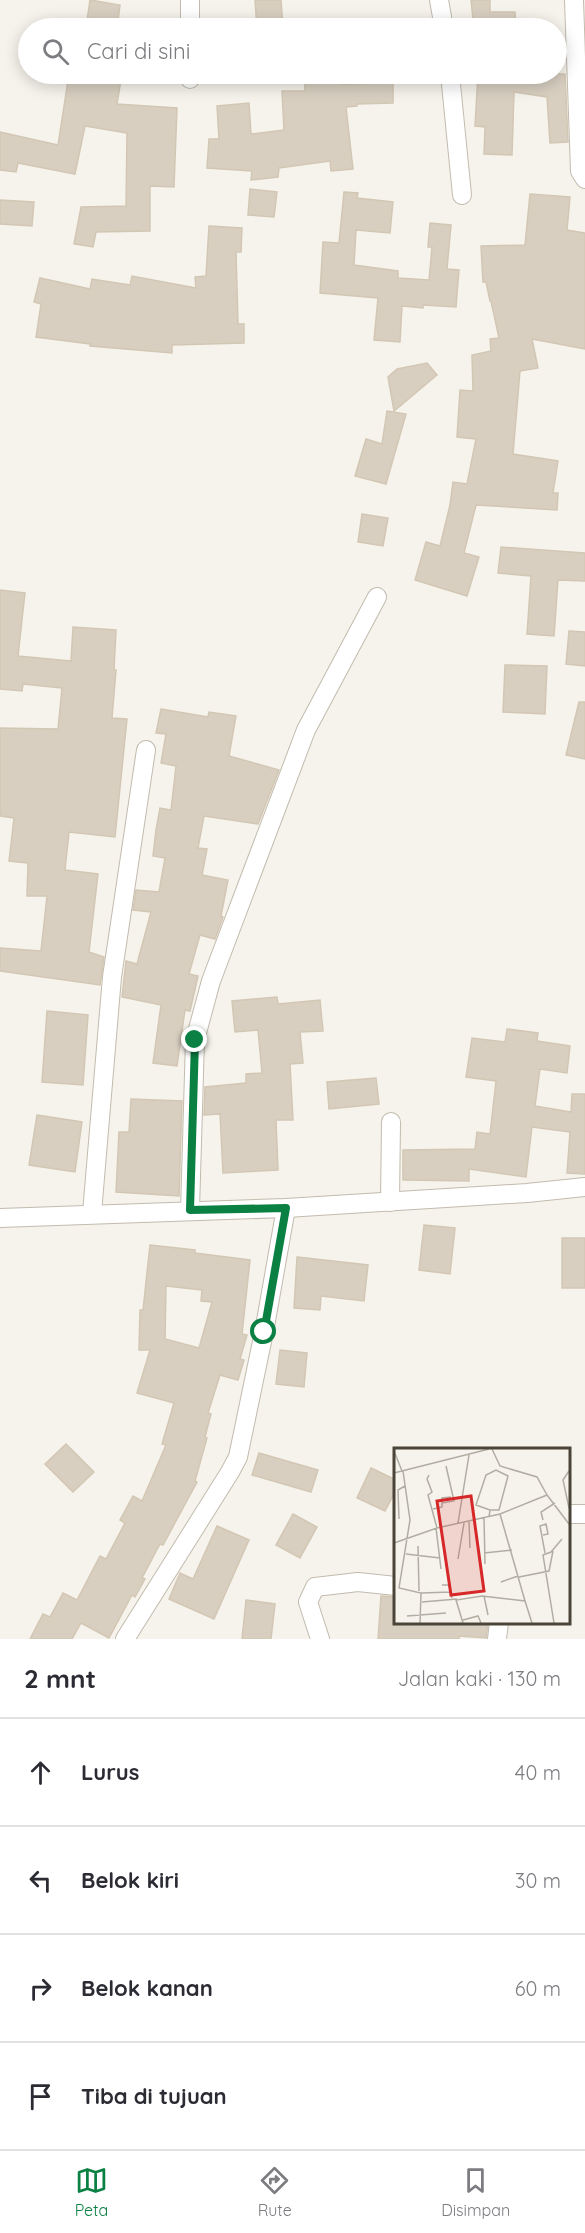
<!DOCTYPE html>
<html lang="id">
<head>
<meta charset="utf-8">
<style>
  :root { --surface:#fff; --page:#f2f2f3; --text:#2b2b33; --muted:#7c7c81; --line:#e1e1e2; --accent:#0b8043 }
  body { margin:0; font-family:Quicksand,sans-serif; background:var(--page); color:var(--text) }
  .stop { position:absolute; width:18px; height:18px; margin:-14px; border:4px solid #0b8043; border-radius:50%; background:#fff }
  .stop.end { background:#0b8043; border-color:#fff; box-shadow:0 2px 6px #0008 }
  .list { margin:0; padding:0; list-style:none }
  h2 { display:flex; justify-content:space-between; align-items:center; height:78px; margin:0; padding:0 24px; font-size:26px }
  h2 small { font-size:20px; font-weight:400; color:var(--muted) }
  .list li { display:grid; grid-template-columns:39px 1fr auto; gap:18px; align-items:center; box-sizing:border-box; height:108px; padding:0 24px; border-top:2px solid var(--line) }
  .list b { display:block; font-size:22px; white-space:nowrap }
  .list em { font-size:20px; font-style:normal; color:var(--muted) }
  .icon { flex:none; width:33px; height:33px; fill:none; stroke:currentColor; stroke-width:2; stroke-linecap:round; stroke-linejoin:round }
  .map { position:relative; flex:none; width:585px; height:1639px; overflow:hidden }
  .search { position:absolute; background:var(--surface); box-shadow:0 3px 15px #0003; left:18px; right:18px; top:18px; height:66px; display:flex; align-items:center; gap:15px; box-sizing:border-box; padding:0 21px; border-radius:33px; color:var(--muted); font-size:22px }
  .sheet { height:510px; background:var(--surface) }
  nav { display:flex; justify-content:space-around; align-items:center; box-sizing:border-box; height:84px; border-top:2px solid var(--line); background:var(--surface); font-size:16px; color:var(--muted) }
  nav a { display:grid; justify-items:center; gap:3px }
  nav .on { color:var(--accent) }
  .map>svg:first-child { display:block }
  .building { fill:#d8cfc1; stroke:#d3c7b4; stroke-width:1.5; fill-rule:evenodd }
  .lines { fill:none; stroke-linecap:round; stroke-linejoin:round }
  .minor-casing { stroke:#c2bbae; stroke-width:20 }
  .minor { stroke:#fff; stroke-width:18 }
  .route { stroke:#0b8043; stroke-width:8 }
  .inset-road { fill:none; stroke:#b2ada4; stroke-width:1.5 }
  .view { fill:#d62828; fill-opacity:0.15; stroke:#d62828; stroke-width:3 }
  .inset-edge { fill:none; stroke:#4b4439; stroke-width:3 }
</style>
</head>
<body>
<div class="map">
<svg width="585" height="1639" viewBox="0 0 585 1639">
  <rect width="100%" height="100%" fill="#f6f3ec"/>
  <g class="building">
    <polygon points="90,0 120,5 117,28 86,28"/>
    <polygon points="255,0 281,0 283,28 257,28"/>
    <polygon points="471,0 490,0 490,12 515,12 516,28 474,28"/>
    <polygon points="69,74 122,74 117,104 177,108 174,187 150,186 150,231 96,232 93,247 74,244 81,207 126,206 127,133 85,126 75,174 18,163 16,172 0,170 0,132 58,145"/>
    <polygon points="304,74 341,74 341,84 393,83 393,103 357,104 357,106 346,107 353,169 331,171 330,161 279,168 278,177 251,180 252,171 207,168 209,139 219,139 217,106 249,103 251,134 284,130 282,91 305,91"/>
    <polygon points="478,74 565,74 568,142 550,143 547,97 514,92 512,155 484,154 485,127 475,126"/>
    <polygon points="250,189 277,192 274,217 248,215"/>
    <polygon points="344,192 358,193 357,198 393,202 390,233 356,230 354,265 398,271 398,278 429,280 432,247 428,247 430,223 451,225 447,269 459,270 456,307 423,305 423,308 402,306 400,342 374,340 378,298 320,293 323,242 339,243"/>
    <polygon points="530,194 570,197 567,230 585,233 585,349 532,339 538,368 520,371 513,454 558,461 553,493 558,493 557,510 476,505 464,553 479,557 467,596 415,580 426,542 440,546 450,505 453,482 467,484 476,439 457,437 460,390 473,391 472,355 491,351 490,339 499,338 491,301 490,301 486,282 483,282 481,246 525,245"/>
    <polygon points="0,200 34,202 32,226 0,224"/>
    <polygon points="209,226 242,228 241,252 236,252 238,324 244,324 244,343 172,345 172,353 90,346 90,344 36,337 41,304 34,302 40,278 90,289 92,279 130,285 132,276 196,288 195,277 206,276"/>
    <polygon points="427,363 437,375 394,411 388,377 397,369"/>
    <polygon points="387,411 406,414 386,484 355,476 366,439 382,444"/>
    <polygon points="362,514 388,518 383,546 358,542"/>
    <polygon points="501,547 585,553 585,581 558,580 554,636 527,634 531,576 498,573"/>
    <polygon points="0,590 25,593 18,656 71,661 73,627 116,630 114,670 116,670 112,718 127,719 115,837 69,832 65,870 98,874 89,952 104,957 100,985 0,971 0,948 41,951 47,896 27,896 28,863 9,861 14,818 0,816 0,728 58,729 62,688 23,684 22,691 0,689"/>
    <polygon points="569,631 585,632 585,666 566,664"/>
    <polygon points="505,665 547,666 545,714 503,712"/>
    <polygon points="579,702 585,702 585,759 566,755"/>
    <polygon points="161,709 208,717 209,712 236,716 229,756 279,770 258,824 204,816 198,848 207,849 202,875 228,880 221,916 223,917 215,939 200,935 189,974 198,976 190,1011 185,1010 177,1066 153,1063 161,1005 122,997 126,961 137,964 151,912 133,910 136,890 159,892 165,858 153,856 156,830 160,808 171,810 176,766 161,763 166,734 156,733"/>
    <polygon points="277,997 278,1004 320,1000 323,1031 300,1032 303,1063 290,1064 293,1120 276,1120 278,1170 223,1173 220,1114 204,1115 205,1087 246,1083 246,1074 262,1073 258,1030 235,1032 232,1001"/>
    <polygon points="47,1011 88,1015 83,1085 42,1082"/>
    <polygon points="507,1029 538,1033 537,1041 570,1046 567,1073 540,1069 535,1106 571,1112 572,1094 585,1094 585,1174 567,1173 570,1132 532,1127 526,1177 469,1169 469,1181 403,1180 403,1150 475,1149 477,1132 490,1134 496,1081 466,1077 472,1038 505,1042"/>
    <polygon points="376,1078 379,1104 329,1109 327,1082"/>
    <polygon points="131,1099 182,1101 179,1196 116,1192 119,1132 129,1132"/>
    <polygon points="37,1115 82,1122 75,1172 29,1165"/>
    <polygon points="424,1225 455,1228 450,1274 419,1270"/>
    <rect x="562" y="1238" width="23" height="50"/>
    <path d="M150 1245 195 1250V1253L250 1260 242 1334 247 1335 240 1359 244 1360 238 1380 220 1375 208 1413 211 1414 205 1437 207 1438 195 1481 197 1482 163 1545 160 1544 142 1578 145 1579 135 1597 132 1595 109 1638 81 1623 72 1639H30L43 1614 50 1617 63 1593 77 1600 100 1556 106 1559 125 1523 120 1520 133 1496 142 1501 166 1445 162 1444 174 1403 137 1393 150 1350H139L140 1310H143ZM166 1286 202 1290 201 1301 212 1302 199 1348 165 1339Z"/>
    <polygon points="297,1257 368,1265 364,1301 321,1296 320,1310 294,1308"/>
    <polygon points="280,1350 307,1353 304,1387 276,1384"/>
    <polygon points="66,1444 94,1472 73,1492 45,1464"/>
    <polygon points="259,1453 318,1470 311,1492 252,1475"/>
    <polygon points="371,1468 396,1480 396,1490 385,1511 357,1498"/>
    <polygon points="293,1514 317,1527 300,1558 276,1545"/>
    <polygon points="217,1526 249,1540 214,1619 169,1599 180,1573 193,1579"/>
    <polygon points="381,1596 396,1597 396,1623 488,1623 486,1638 459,1636 459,1639 378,1639"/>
    <polygon points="246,1600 275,1604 271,1639 242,1639"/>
  </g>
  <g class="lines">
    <g class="minor-casing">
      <g id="minor">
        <polyline points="439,0 444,28"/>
        <polyline points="574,0 580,171 585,179"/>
        <polyline points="190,28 190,0"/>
        <polyline points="450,74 462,195"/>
        <polyline points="190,79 190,74"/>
        <polyline points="390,1202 391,1122"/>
        <polyline points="190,1210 195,1040 211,981 306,730 377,597"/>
        <polyline points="92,1213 112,977 146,750"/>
        <polyline points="0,1218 286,1208 527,1193 585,1187"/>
        <polyline points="568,1514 585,1514"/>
        <polyline points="125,1639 230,1472 238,1457 264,1332 286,1208"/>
        <polyline points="320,1639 308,1602 315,1587 358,1582 396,1586"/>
        <polyline points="497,1639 499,1622"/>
      </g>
    </g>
    <use href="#minor" class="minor"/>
  </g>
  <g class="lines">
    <polyline class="route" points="195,1040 190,1210 286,1208 264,1332"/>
  </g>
  <g transform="translate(394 1448)">
    <rect width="176" height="176" fill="#f6f3ec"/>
    <path class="inset-road" d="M98 1 106 18 143 29 153 47M0 3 8 23M9 23 16 72 5 140 27 145 26 175M175 23 169 32 175 60M0 25 95 1M35 27 33 31 38 44 34 47 43 80M48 55 60 53 52 18M39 61 48 59V50L57 49M106 66 131 153M95 69 96 62H105L114 28 102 22 92 27 82 57 96 62M90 70 91 116M5 71 4 42 11 38M149 72 147 64 161 55M75 73 76 100M64 75 75 7M42 80 47 121M149 87 154 86 152 76 146 78 151 105M0 95 43 80 106 66 153 47 175 76M24 98 25 143M90 105 118 102M12 106 46 110M64 111 70 75M125 129 155 123 159 103M107 134 124 128M48 137H55L58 150M27 145 57 144M90 148 94 167M28 154 63 151M13 168 52 165M69 172 84 168 87 175M69 175 62 152 88 148 131 153 138 175M160 175 149 107 157 104 168 91"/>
    <path class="view" d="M77 48 90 143 57 147 43 53Z"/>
    <rect width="176" height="176" class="inset-edge"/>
  </g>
</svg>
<div class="stop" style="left:264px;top:1332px"></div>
<div class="stop end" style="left:195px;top:1040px"></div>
<div class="search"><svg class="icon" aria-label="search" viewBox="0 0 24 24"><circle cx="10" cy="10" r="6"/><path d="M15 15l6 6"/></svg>Cari di sini</div>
</div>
<section class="sheet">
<h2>2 mnt<small>Jalan kaki · 130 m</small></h2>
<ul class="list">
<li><svg class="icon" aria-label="ahead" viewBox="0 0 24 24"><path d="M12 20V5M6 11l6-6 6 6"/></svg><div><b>Lurus</b></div><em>40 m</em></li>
<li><svg class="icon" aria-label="left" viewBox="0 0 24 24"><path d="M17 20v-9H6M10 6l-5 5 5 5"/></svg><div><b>Belok kiri</b></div><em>30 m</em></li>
<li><svg class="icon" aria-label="right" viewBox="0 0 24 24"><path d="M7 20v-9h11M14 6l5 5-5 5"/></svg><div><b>Belok kanan</b></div><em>60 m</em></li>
<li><svg class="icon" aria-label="arrive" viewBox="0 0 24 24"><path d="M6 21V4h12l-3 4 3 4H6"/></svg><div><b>Tiba di tujuan</b></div></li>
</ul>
</section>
<nav>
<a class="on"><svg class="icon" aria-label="map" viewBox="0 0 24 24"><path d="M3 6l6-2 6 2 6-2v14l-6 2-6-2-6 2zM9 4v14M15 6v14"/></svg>Peta</a>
<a><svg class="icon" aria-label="directions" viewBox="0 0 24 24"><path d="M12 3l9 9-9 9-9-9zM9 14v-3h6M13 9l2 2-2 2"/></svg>Rute</a>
<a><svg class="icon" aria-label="saved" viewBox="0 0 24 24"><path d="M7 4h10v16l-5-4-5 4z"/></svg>Disimpan</a>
</nav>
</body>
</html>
